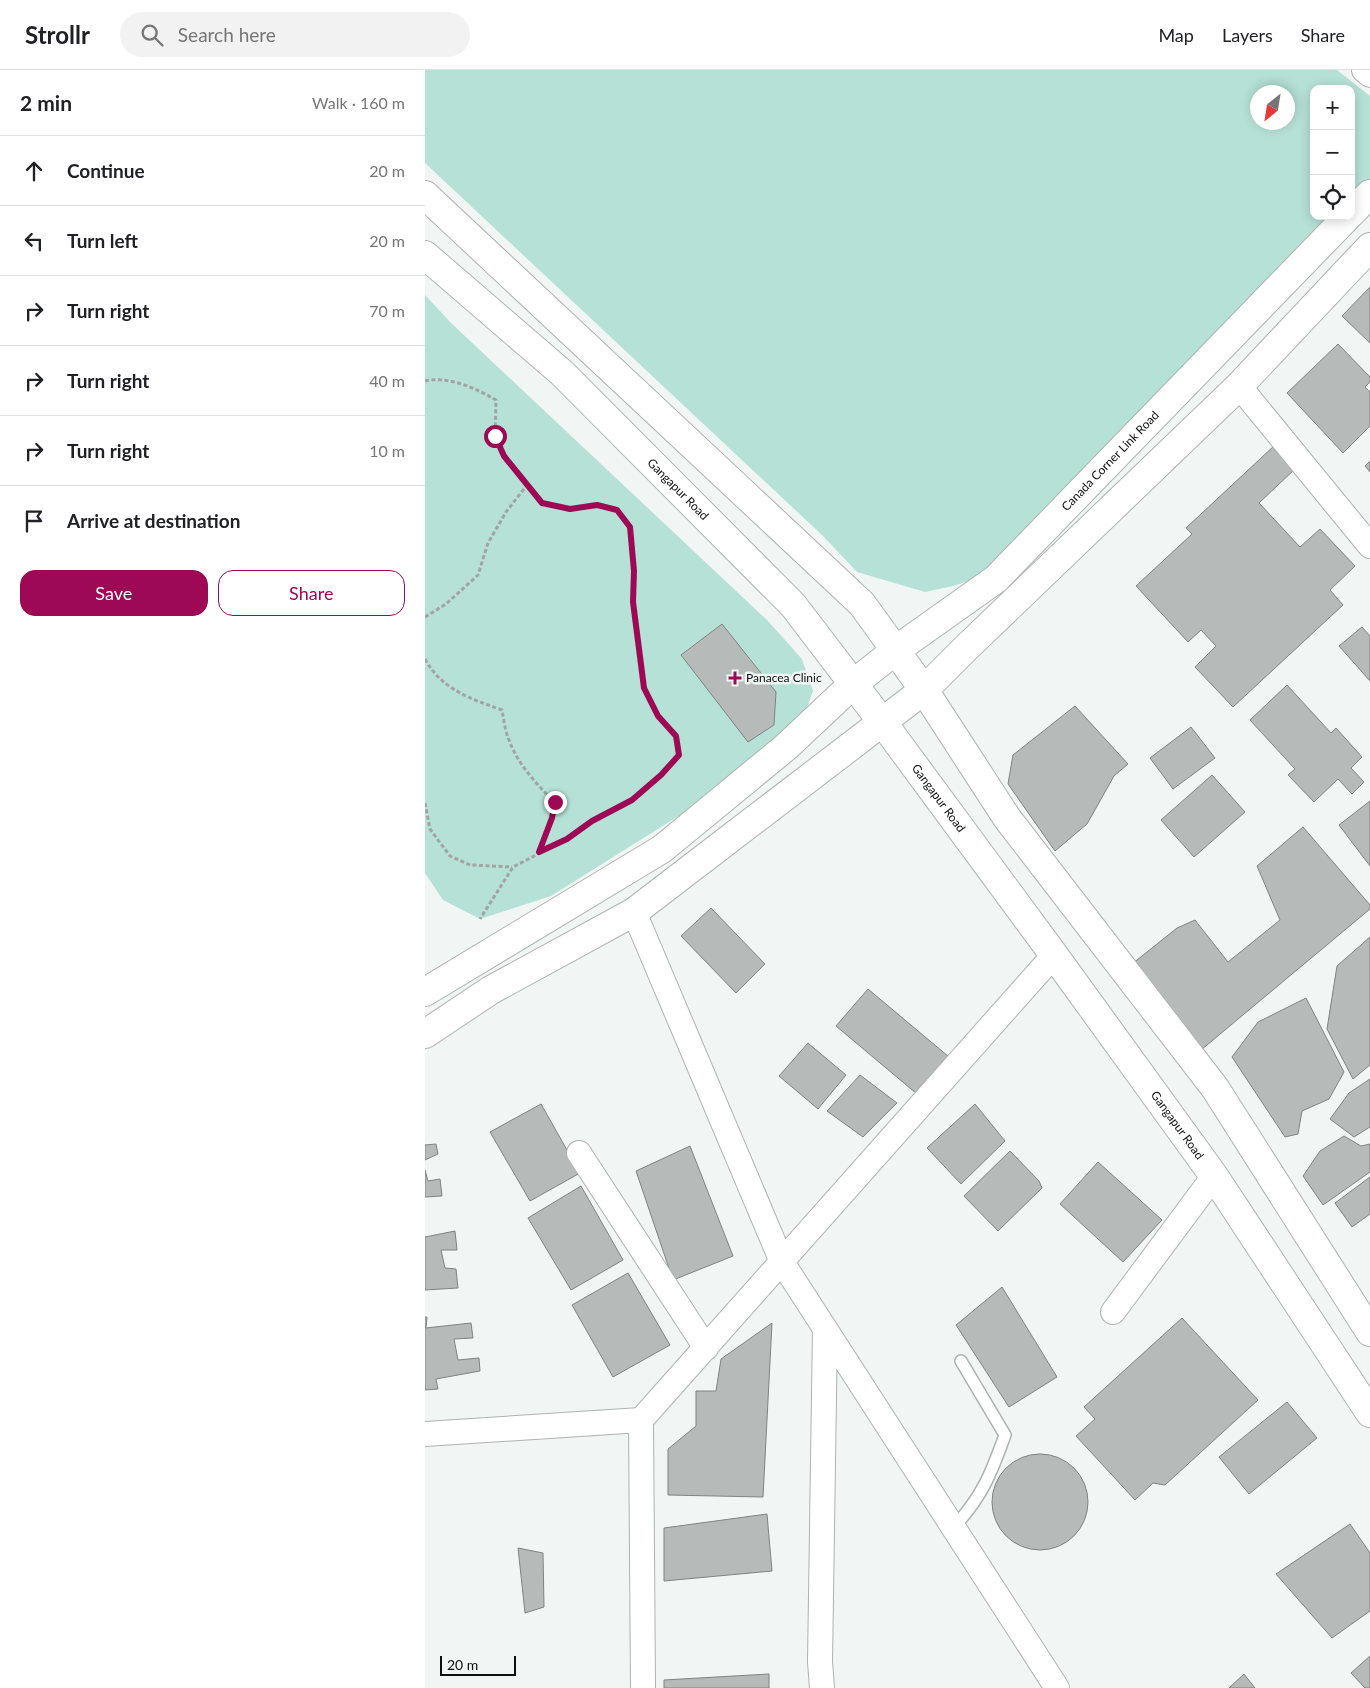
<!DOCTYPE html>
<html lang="en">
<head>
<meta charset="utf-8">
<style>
  :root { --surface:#fff; --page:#f2f2f2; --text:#202124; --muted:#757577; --line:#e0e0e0; --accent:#9d0955 }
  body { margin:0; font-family:Lato,sans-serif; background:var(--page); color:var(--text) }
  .controls { position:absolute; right:15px; top:15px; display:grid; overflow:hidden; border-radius:10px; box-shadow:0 2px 12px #0003 }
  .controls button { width:45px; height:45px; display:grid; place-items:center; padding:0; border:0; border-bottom:1px solid var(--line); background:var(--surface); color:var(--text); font:25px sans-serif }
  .compass { position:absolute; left:825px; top:15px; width:45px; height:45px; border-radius:50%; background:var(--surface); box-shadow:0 2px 12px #0003; rotate:210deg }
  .scale { position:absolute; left:15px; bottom:12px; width:76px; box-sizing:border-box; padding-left:5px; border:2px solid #0e0f0f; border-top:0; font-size:14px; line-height:18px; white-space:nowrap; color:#0e0f0f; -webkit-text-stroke:4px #f1f5f4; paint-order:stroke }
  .stop { position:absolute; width:15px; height:15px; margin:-11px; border:4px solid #9d0955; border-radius:50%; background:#fff }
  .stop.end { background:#9d0955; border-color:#fff; box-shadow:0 1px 5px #0008 }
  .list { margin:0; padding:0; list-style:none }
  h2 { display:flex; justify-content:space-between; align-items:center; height:65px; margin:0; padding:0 20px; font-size:21px }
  h2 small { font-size:16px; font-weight:400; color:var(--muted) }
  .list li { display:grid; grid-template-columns:32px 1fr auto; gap:15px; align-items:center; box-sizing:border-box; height:70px; padding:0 20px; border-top:1px solid var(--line) }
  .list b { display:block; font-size:19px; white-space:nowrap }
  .list em { font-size:16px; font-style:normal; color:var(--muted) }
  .actions { display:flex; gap:10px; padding:15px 20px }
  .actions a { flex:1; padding:11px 0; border:1px solid var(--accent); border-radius:15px; text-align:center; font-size:18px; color:var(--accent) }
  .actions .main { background:var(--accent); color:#fff }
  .icon { flex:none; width:28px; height:28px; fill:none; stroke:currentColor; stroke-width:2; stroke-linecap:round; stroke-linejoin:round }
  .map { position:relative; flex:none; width:945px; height:1618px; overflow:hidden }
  header { display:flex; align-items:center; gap:30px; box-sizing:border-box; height:70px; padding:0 25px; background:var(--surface); border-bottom:1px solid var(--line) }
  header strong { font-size:24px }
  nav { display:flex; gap:28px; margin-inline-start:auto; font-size:18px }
  .search { width:350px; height:45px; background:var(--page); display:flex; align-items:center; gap:12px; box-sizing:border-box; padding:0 18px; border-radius:28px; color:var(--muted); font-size:19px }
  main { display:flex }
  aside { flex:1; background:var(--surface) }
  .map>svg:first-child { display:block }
  .green { fill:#b6e1d7; fill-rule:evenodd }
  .building { fill:#b6bab9; stroke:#7f8382 }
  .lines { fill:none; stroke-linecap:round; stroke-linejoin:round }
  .lane-casing { stroke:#aeb2b1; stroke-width:14 }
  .street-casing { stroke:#aeb2b1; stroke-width:26 }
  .primary-casing { stroke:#aeb2b1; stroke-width:30 }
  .path { stroke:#a1a4a3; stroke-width:3; stroke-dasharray:4 2.5; stroke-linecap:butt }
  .lane { stroke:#fff; stroke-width:11 }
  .street { stroke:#fff; stroke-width:24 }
  .primary { stroke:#fff; stroke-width:28 }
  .route { stroke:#9d0955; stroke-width:6 }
  .poi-dot { fill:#9d0955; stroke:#f1f5f4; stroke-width:2 }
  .labels { text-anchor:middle; stroke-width:5; stroke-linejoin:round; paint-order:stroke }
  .street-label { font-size:12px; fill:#0e0f0f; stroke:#f1f5f4 }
  .poi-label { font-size:12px; fill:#0e0f0f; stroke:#f1f5f4; text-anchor:start }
</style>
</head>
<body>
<header>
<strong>Strollr</strong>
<div class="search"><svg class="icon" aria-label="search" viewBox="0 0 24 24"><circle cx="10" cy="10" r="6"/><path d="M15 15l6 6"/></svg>Search here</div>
<nav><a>Map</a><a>Layers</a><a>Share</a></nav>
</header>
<main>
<aside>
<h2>2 min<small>Walk · 160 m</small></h2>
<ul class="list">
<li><svg class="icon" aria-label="ahead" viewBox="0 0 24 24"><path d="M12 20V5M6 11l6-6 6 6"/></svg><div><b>Continue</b></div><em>20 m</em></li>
<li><svg class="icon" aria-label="left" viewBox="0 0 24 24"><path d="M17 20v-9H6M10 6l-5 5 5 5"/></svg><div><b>Turn left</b></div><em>20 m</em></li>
<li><svg class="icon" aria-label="right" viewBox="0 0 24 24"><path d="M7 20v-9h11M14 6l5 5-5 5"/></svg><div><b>Turn right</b></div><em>70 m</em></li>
<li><svg class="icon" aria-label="right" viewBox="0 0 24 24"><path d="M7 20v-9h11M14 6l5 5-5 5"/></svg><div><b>Turn right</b></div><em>40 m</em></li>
<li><svg class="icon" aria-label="right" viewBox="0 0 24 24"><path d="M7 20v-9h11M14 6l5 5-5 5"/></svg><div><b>Turn right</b></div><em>10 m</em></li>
<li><svg class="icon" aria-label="arrive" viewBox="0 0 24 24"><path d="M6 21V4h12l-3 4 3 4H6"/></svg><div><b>Arrive at destination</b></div></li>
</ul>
<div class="actions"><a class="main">Save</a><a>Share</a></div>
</aside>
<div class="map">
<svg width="945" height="1618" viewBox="0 0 945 1618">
  <rect width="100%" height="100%" fill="#f1f5f4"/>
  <g class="green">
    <path d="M0 0H912L945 26V133L559 506 528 516 500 522 432 502 398 466 0 93ZM889 19H926V146H889ZM832 22H862V52H832Z"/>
    <polygon points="0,225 26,253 342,550 377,589 388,621 375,657 359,680 126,826 55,849 18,830 0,803"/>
  </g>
  <g class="building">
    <polygon points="945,217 945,273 917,246"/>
    <polygon points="913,274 945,307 945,312 940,317 945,322 945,356 918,383 862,323"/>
    <polygon points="850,375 871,398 834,433 875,477 895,459 930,496 905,520 918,535 808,637 770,597 791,576 776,560 763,572 711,516 767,464 761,458"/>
    <polygon points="945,391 945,402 940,396"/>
    <polygon points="297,554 351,622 349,655 323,672 256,585"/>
    <polygon points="937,557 945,566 945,611 914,576"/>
    <polygon points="862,615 906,663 911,658 937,687 926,698 939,712 927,724 913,709 889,732 863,705 870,699 825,650"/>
    <polygon points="650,636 703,694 689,706 662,754 630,781 583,714 588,685"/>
    <polygon points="766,657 790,688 748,719 725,688"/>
    <polygon points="787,705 820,742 769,787 736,750"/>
    <polygon points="945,731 945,796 914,755"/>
    <polygon points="878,757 945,835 945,839 776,980 707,894 752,858 770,850 803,892 855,850 832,796"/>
    <polygon points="286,838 340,894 311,923 256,866"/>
    <polygon points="945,867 945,995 928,1009 902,959 912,896"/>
    <polygon points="443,919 524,987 492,1024 411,956"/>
    <polygon points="881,928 919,1002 904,1029 877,1041 873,1064 860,1067 807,987 833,952"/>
    <polygon points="383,973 421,1005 393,1039 354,1006"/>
    <polygon points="435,1005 472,1033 438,1067 402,1041"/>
    <polygon points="945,1009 945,1057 929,1067 905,1049 924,1023"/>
    <polygon points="116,1034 155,1103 105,1131 65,1062"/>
    <polygon points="550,1034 580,1071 536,1114 502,1078"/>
    <polygon points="919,1066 936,1076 945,1074 945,1102 898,1135 878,1106 895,1081"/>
    <polygon points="11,1074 13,1084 0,1090 0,1075"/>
    <polygon points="265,1076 308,1186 248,1210 211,1101"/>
    <polygon points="585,1081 614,1111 617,1118 573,1161 539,1126"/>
    <polygon points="673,1092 737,1150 698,1192 635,1134"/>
    <polygon points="0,1100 3,1111 15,1109 17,1126 0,1127"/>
    <polygon points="945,1107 945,1144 927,1157 910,1133"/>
    <polygon points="156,1116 198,1190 146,1220 103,1148"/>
    <polygon points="30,1161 32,1180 16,1180 20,1198 31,1199 33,1218 0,1220 0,1167"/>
    <polygon points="203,1203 245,1275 188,1307 147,1235"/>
    <polygon points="577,1217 632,1307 584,1337 531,1255"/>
    <polygon points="0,1247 2,1247 1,1258 46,1253 48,1268 29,1269 33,1290 54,1288 55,1301 11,1309 13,1319 0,1320"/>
    <polygon points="757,1248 833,1330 740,1415 728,1413 710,1430 651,1366 670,1349 659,1337"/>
    <polygon points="347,1253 338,1427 243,1425 243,1379 271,1356 271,1321 291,1321 296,1289"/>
    <polygon points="862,1332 892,1368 824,1424 794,1387"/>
    <circle cx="615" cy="1432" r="48"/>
    <polygon points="342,1444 347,1501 239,1511 239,1458"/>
    <polygon points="925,1454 945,1483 945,1541 907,1568 851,1504"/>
    <polygon points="93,1478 118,1483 119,1537 100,1543"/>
    <polygon points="945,1586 945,1618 940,1618 926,1603"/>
    <polygon points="344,1604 344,1618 239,1618 239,1610"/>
    <polygon points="819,1604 830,1618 804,1618"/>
  </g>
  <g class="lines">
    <g class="lane-casing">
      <path id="lane" d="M528 1458C557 1427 566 1404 580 1365L536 1291"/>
    </g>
    <g class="street-casing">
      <g id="street">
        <polyline points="939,0 945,5"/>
        <polyline points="814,316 945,476"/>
        <polyline points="209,842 357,1192 632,1618"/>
        <polyline points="154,1083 281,1278"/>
        <polyline points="688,1242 789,1106"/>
        <polyline points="0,1364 216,1350"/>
        <polyline points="218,1618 216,1350 629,885"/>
        <polyline points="397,1618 395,1592 400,1259"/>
      </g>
    </g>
    <g class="primary-casing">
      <g id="primary">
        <polyline points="0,125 437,534 499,620 582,748 790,1018 945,1262"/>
        <polyline points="926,143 945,124"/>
        <path id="s1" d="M0 185 137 303 368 535 458 653 629 885 789 1106 945 1343"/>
        <path id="s2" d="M0 922 237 779 361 677 428 614 471 580 571 509 923 146"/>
        <polyline points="0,964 66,920 209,842 499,620 541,578 814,316 945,177"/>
      </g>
    </g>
    <g class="path">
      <path d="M0 311C25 306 50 318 71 330L70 367 79 386 117 433 145 439 172 435 192 439 205 457 209 501 208 533 219 618 233 646 251 666 254 685 236 705 207 730 167 751 142 769 88 797 55 849"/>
      <polyline points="0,547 21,534 53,505 63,473 81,442 102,415"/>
      <path d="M0 589C16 619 46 629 77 640 79 650 80 661 84 670 93 695 112 714 130 733L114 782"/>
      <polyline points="0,733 5,759 25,786 45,795 87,797"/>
    </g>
    <use href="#lane" class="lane"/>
    <use href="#street" class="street"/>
    <use href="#primary" class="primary"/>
  </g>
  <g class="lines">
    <polyline class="route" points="70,366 79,386 117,433 145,439 172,435 192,440 205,457 209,501 208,532 219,618 233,646 251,666 254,685 236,705 207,730 167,751 142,769 114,782 127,748 130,732"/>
  </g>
  <path class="poi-dot" d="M307.5 600.5h5v5h5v5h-5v5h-5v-5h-5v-5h5z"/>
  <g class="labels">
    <g class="street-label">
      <text dy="4" stroke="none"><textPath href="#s2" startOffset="871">Canada Corner Link Road</textPath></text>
      <text dy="4" stroke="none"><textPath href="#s1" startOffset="345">Gangapur Road</textPath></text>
      <text dy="4" stroke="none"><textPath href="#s1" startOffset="750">Gangapur Road</textPath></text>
      <text dy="4" stroke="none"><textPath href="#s1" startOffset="1155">Gangapur Road</textPath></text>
    </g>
    <g class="poi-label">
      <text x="321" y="612">Panacea Clinic</text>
    </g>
  </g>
</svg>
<div class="controls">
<button>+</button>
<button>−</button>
<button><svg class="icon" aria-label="locate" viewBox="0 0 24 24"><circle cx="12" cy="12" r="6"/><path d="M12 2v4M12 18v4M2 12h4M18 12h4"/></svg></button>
</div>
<svg class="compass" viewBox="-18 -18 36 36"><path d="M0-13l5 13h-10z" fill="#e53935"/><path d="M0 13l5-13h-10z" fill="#757577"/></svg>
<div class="scale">20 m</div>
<div class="stop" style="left:70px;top:366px"></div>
<div class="stop end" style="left:130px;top:732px"></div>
</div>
</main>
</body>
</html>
